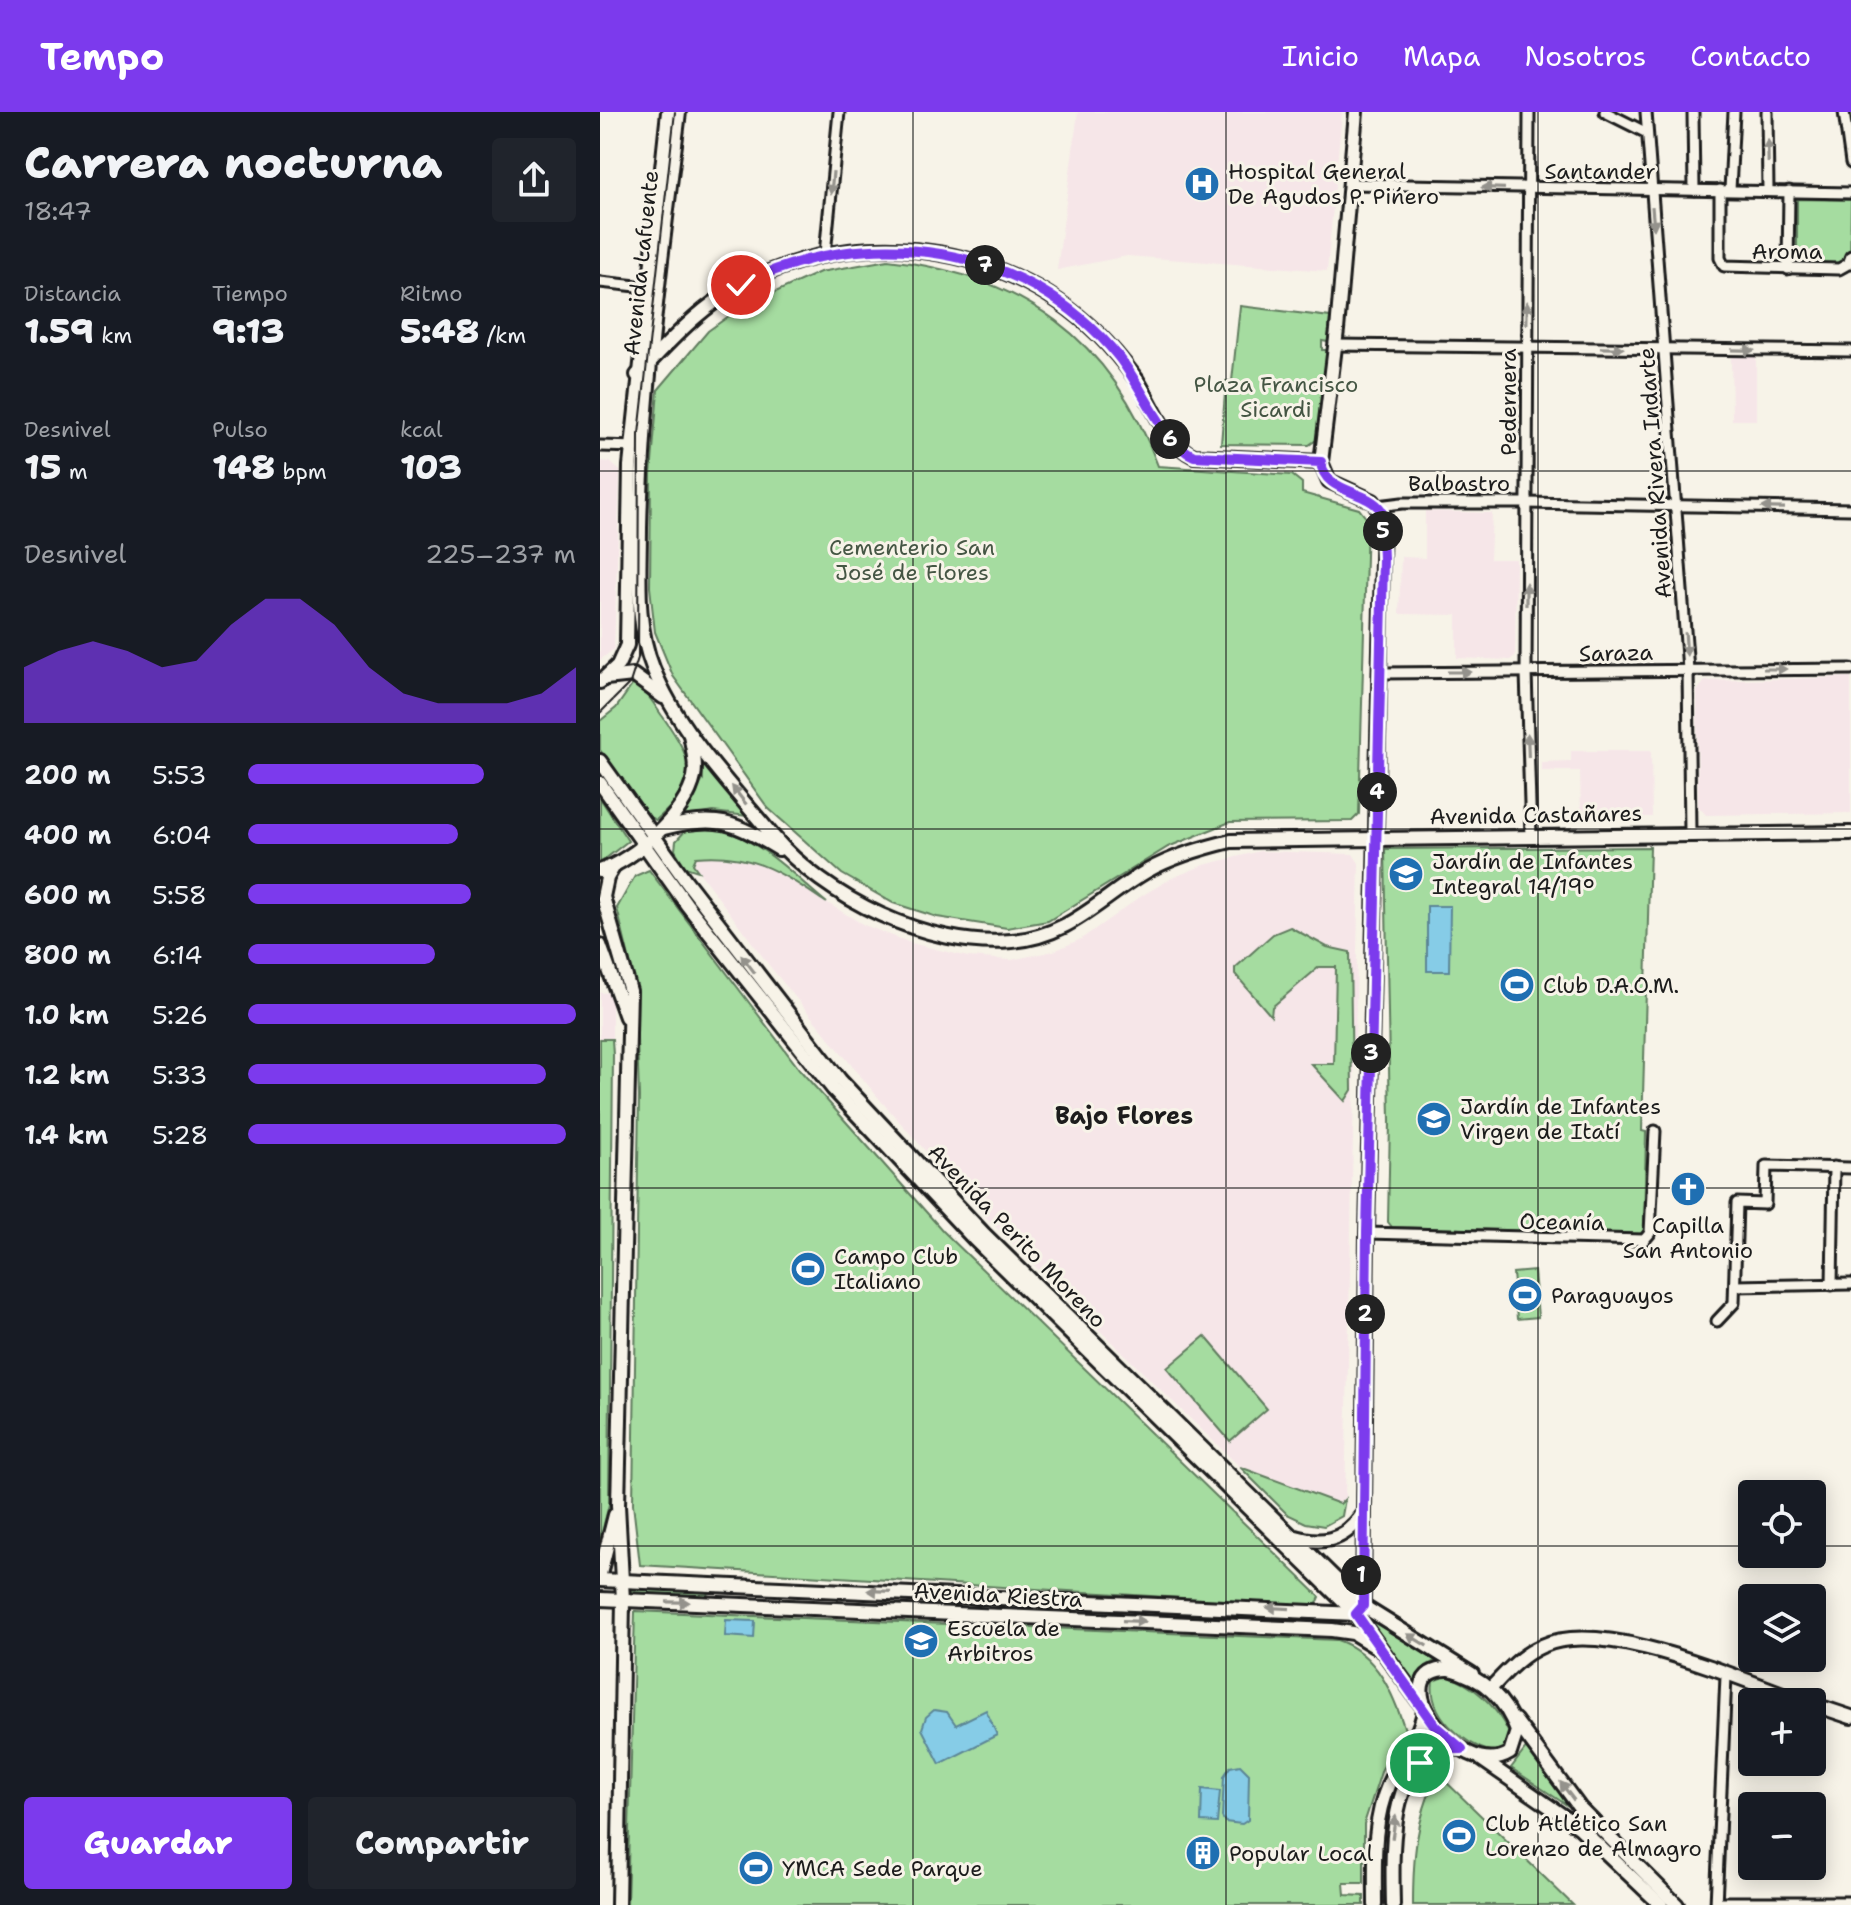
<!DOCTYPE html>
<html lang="es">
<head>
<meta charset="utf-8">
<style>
  body { margin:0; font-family:"Shantell Sans",sans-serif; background:#20242c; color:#f1f3f6; height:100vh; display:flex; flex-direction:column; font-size:30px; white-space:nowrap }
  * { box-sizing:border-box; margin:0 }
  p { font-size:26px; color:#9ea1a6 }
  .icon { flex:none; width:44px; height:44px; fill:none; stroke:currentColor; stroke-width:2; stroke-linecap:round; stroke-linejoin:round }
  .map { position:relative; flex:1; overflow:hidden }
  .panel { display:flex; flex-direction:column; background:#171b24; width:600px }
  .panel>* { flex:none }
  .buttons { position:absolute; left:1138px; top:1368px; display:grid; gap:16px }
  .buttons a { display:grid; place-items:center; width:88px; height:88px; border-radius:8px; background:#171b24; box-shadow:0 4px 20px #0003; font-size:40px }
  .pin { position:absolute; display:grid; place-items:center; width:68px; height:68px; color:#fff; margin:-34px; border:4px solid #fff; border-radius:50%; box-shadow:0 2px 8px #0007 }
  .km { position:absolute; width:40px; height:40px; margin:-20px; border-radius:50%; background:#222; color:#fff; font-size:22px; line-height:40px; text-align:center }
  .round { display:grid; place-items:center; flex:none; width:84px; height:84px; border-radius:8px; background:#20242c }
  .headline { display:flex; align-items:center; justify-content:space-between; height:136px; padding:0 24px }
  h1 { font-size:44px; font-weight:800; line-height:60px }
  .metrics { display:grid; grid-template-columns:repeat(3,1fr); gap:12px; height:136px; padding:8px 24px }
  .metrics div { display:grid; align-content:center }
  .metrics b { font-size:34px; font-weight:800 }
  .metrics small { font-size:22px; font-weight:400 }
  .metrics p { font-size:22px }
  .chart { height:224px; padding:16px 24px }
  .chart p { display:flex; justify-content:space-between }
  .chart svg { width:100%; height:144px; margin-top:8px; fill:#7c3aed; opacity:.7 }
  .cta { display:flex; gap:16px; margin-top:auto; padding:16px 24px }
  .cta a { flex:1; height:92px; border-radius:8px; background:#7c3aed; color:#fff; font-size:32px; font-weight:800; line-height:92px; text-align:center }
  .cta a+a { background:#20242c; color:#f1f3f6 }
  ul { padding:0 24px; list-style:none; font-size:26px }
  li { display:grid; grid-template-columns:128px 96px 1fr; align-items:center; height:60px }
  li i { height:20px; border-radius:10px; background:#7c3aed }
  header { display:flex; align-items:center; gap:48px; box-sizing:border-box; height:112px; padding:0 40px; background:#7c3aed; color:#fff }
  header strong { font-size:38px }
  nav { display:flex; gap:44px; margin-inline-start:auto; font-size:28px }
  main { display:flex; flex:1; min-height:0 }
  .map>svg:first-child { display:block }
</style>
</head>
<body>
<header>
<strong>Tempo</strong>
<nav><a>Inicio</a><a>Mapa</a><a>Nosotros</a><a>Contacto</a></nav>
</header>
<main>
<section class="panel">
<div class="headline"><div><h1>Carrera nocturna</h1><p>18:47</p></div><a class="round"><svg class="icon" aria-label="share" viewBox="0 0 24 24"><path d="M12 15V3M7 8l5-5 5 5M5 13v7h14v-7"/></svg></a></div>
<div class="metrics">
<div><p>Distancia</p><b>1.59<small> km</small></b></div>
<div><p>Tiempo</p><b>9:13</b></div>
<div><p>Ritmo</p><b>5:48<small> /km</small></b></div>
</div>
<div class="metrics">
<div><p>Desnivel</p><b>15<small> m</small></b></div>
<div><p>Pulso</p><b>148<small> bpm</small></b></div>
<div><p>kcal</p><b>103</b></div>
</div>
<div class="chart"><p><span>Desnivel</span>225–237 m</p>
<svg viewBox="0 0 160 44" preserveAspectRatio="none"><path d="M0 44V27L10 22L20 19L30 22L40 27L50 25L60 14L70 6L80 6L90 14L100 27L110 35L120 38L130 38L140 38L150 35L160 27V44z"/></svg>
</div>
<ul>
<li><b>200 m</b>5:53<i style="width:72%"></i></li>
<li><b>400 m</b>6:04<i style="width:64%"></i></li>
<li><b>600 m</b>5:58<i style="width:68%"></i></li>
<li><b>800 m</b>6:14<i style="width:57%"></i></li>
<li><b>1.0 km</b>5:26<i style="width:100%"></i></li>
<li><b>1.2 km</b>5:33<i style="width:91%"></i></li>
<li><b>1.4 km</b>5:28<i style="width:97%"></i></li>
</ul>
<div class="cta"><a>Guardar</a><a>Compartir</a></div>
</section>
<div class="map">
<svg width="1251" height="1793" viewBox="0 0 1251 1793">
  <rect width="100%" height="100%" fill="#f7f3e8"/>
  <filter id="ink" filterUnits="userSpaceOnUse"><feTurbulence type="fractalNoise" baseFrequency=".0125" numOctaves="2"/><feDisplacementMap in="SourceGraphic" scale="16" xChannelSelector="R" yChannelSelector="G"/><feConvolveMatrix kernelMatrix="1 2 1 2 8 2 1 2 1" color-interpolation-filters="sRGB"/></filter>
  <g filter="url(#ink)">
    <g fill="#f6e6e8">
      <polygon points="478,0 742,0 727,159 527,144 457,158"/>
      <polygon points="1131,244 1156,244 1156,308 1132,308"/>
      <polygon points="0,349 10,350 20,359 14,537 0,548"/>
      <polygon points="825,399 892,401 890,447 916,447 915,544 910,548 857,546 857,503 799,502 801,445 825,446"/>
      <polygon points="1251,565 1251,701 1106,703 1098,694 1097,579 1105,569"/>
      <polygon points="971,639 1051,639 1052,705 981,706 980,659 942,659 942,650 971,649"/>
      <polygon points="660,739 753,742 759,751 745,1387 740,1392 640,1355 490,1209 369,1088 282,990 172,857 93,752 96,745 111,744 158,749 264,813 311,831 368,845 411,848 454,839 481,827 543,783 572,766 604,753"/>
      <polygon points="12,880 12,927 0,927 0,881"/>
    </g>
    <g fill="#a5dca0" stroke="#607c5e" stroke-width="2">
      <polygon points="1197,87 1251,88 1250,155 1197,153"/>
      <path d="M 288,148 C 422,163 511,226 558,354 L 692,363 L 702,371 L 702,381 L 759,397 L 767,407 L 759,702 L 752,709 L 630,710 L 568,735 L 448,809 L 407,816 L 337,805 L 293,791 L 242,762 L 168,696 L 73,564 L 55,520 L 50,475 L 51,363 L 58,278 L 108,219 L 140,196 L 220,160 Z"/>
      <polygon points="640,194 730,205 728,230 722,229 722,238 727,238 719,326 709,333 621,332 626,269 632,269"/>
      <path d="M 33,572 C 47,578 54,593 63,605 C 93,648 102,669 56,708 L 49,705 L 0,638 L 0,609 L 16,596 Z"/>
      <polygon points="102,647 147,702 148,704 113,700 78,707 103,668"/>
      <polygon points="0,686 28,729 0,751"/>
      <path d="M 100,714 C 153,718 188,759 227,791 C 181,761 154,740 96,745 L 93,752 L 98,759 L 85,755 L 75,738 L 76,729 L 87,717 Z"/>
      <polygon points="1050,735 1042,1019 1046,1020 1044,1118 1041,1122 792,1115 788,1110 790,1009 785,737"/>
      <polygon points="49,758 200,958 343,1119 720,1485 716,1494 40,1453 33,1392 39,984 35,871 17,796 35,764"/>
      <polygon points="690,815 727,835 750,840 752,978 745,989 711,952 734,952 736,855 719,855 672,895 671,904 635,862 635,856 673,822"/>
      <polygon points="0,927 12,927 13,943 9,1392 0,1429"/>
      <polygon points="934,1159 938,1205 917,1207 913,1161"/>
      <polygon points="605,1224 667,1297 630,1329 567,1256"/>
      <polygon points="640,1355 740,1392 745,1387 742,1404 724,1414 706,1411 687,1402"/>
      <polygon points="30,1473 108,1477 107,1487 30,1483"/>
      <path d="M 35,1499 L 737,1528 C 777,1541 794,1583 806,1621 L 782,1657 L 764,1712 L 764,1771 L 744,1771 L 745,1783 L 764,1784 L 764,1793 L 27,1793 Z"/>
      <polygon points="768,1506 840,1546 826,1554 816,1575"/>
      <path d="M 846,1564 C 876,1573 896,1594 909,1621 L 903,1636 L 892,1640 C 862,1631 828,1603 833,1569 Z"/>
      <polygon points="927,1635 968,1694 911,1656"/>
      <path d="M 836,1664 L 840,1664 L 973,1793 L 813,1793 C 813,1744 816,1710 836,1664 Z"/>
    </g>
    <g fill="#86cce7" stroke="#5c8696" stroke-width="2">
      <polygon points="827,794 850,794 849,859 827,859"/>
      <polygon points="126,1508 155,1509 154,1526 125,1524"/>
      <polygon points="334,1598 347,1600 356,1613 386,1598 397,1623 340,1652 322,1617 326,1605"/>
      <polygon points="640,1653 649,1662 648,1708 642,1712 625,1710 622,1705 624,1664 630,1655"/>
      <polygon points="602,1677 620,1679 617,1711 601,1710"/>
    </g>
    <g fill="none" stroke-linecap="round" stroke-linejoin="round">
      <defs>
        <g id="street">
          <polyline points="929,0 926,560 931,725"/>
          <polyline points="1005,0 1045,20"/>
          <polyline points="1046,0 1088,558 1090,720"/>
          <polyline points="1093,0 1094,78"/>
          <polyline points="1167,0 1168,79"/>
          <polyline points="1244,0 1251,51"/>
          <polyline points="749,72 1251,81"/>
          <polyline points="1120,78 1120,146 1124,154 1239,157 1248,152 1251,144"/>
          <polyline points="1130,78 1134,0"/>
          <polyline points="225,142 239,0"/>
          <polyline points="1188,157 1189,79"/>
          <polyline points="0,170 55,176"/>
          <polyline points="735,233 1251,239"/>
          <polyline points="0,334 38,335"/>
          <polyline points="778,394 802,391 926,391 1251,397"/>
          <polyline points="781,561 1251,557"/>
          <polyline points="767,1121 1044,1128 1050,1121 1055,1019"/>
          <polyline points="1232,1173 1234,1055"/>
          <polyline points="1135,1174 1251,1172"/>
          <polyline points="1117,1209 1134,1191 1137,1091 1165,1092 1166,1054 1251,1056"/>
          <polyline points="1119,1790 1251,1790"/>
          <polyline points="1116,1793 1126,1564"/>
        </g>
        <g id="secondary">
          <path d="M 79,0 C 62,139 43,277 40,416 C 40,464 35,511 53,556 C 78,619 130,672 172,723 C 225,786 329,837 412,829 C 471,824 500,786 547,759 C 574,744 602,736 631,729 L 1251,721"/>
          <polyline points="756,0 737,218 721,350 729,369 773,389 783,403 767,1121 763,1494"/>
          <path d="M 37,263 C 64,236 90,206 122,185 C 238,109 399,124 498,222 C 512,236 525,252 537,268 C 554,295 564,330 594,344 L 721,350"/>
          <polyline points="6,566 33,563 63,585"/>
          <polyline points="0,570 18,553 27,533 30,354 68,0"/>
          <polyline points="0,649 86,769 240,968 384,1122 763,1494 872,1562"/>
          <polyline points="0,671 87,793 233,977 374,1127 756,1502 821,1592"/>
          <path d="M 64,716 C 117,702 134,710 179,737"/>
          <polyline points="14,754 7,766 3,785 30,879 18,1393 23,1488 18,1793"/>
          <path d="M 0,759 C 34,748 86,702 94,665 C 97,651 92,635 90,622"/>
          <polyline points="0,833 26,905"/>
          <path d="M 692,1424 C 721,1433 743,1430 762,1403"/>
          <polyline points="0,1462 15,1403"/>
          <polyline points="0,1468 756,1502"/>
          <polyline points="0,1487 732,1518 753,1521 774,1534"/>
          <path d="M 850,1557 C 884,1566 905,1586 917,1619 L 910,1641 C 859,1673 778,1555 850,1557 Z"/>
          <path d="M 891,1576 C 906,1560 921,1543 942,1534 C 1005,1505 1140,1568 1205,1590"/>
          <polyline points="1212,1592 1251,1605"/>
          <polyline points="915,1608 980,1696 1077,1793"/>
          <polyline points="881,1647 979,1715 1061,1793"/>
          <path d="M 775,1793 C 775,1751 772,1710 789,1671 C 801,1645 819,1627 824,1599"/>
          <path d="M 793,1793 C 792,1742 786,1632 862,1637"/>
        </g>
      </defs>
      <use href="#street" stroke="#1c1c1c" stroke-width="15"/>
      <use href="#secondary" stroke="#1c1c1c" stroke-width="18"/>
      <use href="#street" stroke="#f7f3e8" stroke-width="9"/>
      <use href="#secondary" stroke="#f7f3e8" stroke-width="12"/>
      <polyline stroke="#1c1c1c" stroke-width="2" points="0,601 30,571 38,546 39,322 75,0"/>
    </g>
    <defs><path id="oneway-solid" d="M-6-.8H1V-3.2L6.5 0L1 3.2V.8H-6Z" transform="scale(2)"/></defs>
    <g fill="#94928c">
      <use href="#oneway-solid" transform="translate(1168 39) rotate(-91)"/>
      <use href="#oneway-solid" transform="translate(232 71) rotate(95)"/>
      <use href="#oneway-solid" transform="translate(893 76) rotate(-178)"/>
      <use href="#oneway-solid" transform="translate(1053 106) rotate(85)"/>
      <use href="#oneway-solid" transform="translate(927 201) rotate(-89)"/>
      <use href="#oneway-solid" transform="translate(1012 236) rotate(1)"/>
      <use href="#oneway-solid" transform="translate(1143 238) rotate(1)"/>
      <use href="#oneway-solid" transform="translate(1173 396) rotate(-179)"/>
      <use href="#oneway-solid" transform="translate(926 482) rotate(-90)"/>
      <use href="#oneway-solid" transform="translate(1086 532) rotate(86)"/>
      <use href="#oneway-solid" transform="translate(1175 557)"/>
      <use href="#oneway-solid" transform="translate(859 560)"/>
      <use href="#oneway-solid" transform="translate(928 633) rotate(-92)"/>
      <use href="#oneway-solid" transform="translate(139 683) rotate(-128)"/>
      <use href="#oneway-solid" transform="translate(148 852) rotate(-127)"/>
      <use href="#oneway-solid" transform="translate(279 1479) rotate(-178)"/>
      <use href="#oneway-solid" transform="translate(78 1490) rotate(1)"/>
      <use href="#oneway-solid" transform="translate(678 1496) rotate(-177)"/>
      <use href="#oneway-solid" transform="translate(534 1509) rotate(2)"/>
      <use href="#oneway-solid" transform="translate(817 1528) rotate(-149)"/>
      <use href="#oneway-solid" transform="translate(967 1679) rotate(-127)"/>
      <use href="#oneway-solid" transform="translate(794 1715) rotate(-81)"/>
    </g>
  </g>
  <g fill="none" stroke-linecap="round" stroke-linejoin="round" filter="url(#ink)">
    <defs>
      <path id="route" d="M 141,173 C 266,109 426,131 518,244 C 542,273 562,330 594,344 L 721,350 C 724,381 765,377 781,398 L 783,447 L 767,1121 L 763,1494 L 756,1502 L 835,1614 L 862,1637 L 843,1637 L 820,1651"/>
    </defs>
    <use href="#route" stroke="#fff" stroke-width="16"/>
    <use href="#route" stroke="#7c3aed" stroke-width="10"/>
  </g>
  <path fill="none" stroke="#1c1c1c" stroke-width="2" stroke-opacity="0.55" d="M 313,0 L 313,1793M 626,0 L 626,1793M 938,0 L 938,1793M 0,359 L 1251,359M 0,717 L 1251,717M 0,1076 L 1251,1076M 0,1434 L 1152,1434M 1212,1434 L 1251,1434"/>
  <defs>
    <symbol id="hospital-disc" viewBox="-11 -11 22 22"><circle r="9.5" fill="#1f6fb2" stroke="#f7f3e8"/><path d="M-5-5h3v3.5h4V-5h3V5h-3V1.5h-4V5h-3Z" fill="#fff"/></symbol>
    <symbol id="school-disc" viewBox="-11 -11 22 22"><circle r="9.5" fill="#1f6fb2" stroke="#f7f3e8"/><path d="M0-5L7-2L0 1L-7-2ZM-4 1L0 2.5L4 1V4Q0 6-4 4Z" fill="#fff"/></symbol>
    <symbol id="stadium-disc" viewBox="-11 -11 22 22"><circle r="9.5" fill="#1f6fb2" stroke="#f7f3e8"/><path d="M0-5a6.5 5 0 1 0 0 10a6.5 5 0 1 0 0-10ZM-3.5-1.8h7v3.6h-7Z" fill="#fff"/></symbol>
    <symbol id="church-disc" viewBox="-11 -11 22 22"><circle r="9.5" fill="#1f6fb2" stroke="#f7f3e8"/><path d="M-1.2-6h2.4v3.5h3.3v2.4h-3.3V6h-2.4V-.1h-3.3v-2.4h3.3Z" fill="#fff"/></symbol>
    <symbol id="building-disc" viewBox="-11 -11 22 22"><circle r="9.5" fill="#1f6fb2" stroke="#f7f3e8"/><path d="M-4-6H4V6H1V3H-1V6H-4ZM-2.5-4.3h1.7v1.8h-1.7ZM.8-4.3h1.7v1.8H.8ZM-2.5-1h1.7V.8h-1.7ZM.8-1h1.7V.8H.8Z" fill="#fff"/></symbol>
  </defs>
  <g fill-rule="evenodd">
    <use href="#hospital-disc" x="582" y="52" width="40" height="40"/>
    <use href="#school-disc" x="786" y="742" width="40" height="40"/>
    <use href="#stadium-disc" x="897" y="853" width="40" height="40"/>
    <use href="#school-disc" x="814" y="987" width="40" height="40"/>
    <use href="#church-disc" x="1068" y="1057" width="40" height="40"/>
    <use href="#stadium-disc" x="188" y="1137" width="40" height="40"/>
    <use href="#stadium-disc" x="905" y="1163" width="40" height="40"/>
    <use href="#school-disc" x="301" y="1509" width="40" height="40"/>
    <use href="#stadium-disc" x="839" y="1704" width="40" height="40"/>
    <use href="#building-disc" x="583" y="1721" width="40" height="40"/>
    <use href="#stadium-disc" x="136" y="1736" width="40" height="40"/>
  </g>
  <g text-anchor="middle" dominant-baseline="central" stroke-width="6" stroke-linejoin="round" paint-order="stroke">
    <g font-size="22" fill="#1c1c1c" stroke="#f7f3e8" text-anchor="start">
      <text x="628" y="59">Hospital General<tspan x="628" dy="25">De Agudos P. Pińero</tspan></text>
      <text x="832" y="749">Jardín de Infantes<tspan x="832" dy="25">Integral 14/19°</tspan></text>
      <text x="943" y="873">Club D.A.O.M.</text>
      <text x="860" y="994">Jardín de Infantes<tspan x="860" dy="25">Virgen de Itatí</tspan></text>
      <text x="1088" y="1113" text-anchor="middle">Capilla<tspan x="1088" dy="25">San Antonio</tspan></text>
      <text x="234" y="1144">Campo Club<tspan x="234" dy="25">Italiano</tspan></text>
      <text x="951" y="1183">Paraguayos</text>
      <text x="347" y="1516">Escuela de<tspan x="347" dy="25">Arbitros</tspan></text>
      <text x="885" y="1711">Club Atlético San<tspan x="885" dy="25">Lorenzo de Almagro</tspan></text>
      <text x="629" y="1741">Popular Local</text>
      <text x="182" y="1756">YMCA Sede Parque</text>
    </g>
    <g font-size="22" fill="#1c1c1c" stroke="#f7f3e8">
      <text x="1000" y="59">Santander</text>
      <text x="1187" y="139">Aroma</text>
      <text transform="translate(41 151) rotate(-84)">Avenida Lafuente</text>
      <text transform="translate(908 290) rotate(-90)">Pedernera</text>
      <text transform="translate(1055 361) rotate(-94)">Avenida Rivera Indarte</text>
      <text x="859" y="371">Balbastro</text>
      <text transform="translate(1016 541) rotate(-1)">Saraza</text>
      <text transform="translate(936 703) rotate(-1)">Avenida Castañares</text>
      <text transform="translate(962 1110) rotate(1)">Oceanía</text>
      <text transform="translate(417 1124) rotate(46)">Avenida Perito Moreno</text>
      <text transform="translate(398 1483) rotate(3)">Avenida Riestra</text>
    </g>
    <g font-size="22" fill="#455644" stroke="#f7f3e8">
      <text x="676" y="272">Plaza Francisco<tspan x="676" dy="25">Sicardi</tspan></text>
      <text x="312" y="435">Cementerio San<tspan x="312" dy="25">José de Flores</tspan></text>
    </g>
    <g font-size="24" font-weight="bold" fill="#1c1c1c" stroke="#f7f3e8">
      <text x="524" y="1004">Bajo Flores</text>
    </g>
  </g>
</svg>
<div class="buttons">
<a><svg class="icon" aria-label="locate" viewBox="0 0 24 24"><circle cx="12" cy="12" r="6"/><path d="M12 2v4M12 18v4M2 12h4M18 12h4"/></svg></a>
<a><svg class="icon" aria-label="layers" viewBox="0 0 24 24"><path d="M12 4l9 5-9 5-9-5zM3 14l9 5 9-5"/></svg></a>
<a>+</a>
<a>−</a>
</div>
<div class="pin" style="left:820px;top:1651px;background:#1e9e55"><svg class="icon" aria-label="arrive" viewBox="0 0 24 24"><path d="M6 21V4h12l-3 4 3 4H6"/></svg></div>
<div class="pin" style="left:141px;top:173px;background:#d93025"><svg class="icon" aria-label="check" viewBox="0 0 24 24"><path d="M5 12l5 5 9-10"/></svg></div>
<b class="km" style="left:761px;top:1463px">1</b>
<b class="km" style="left:765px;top:1202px">2</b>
<b class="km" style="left:771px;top:941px">3</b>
<b class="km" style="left:777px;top:680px">4</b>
<b class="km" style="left:783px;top:419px">5</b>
<b class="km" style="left:570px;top:327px">6</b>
<b class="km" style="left:385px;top:153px">7</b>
</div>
</main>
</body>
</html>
